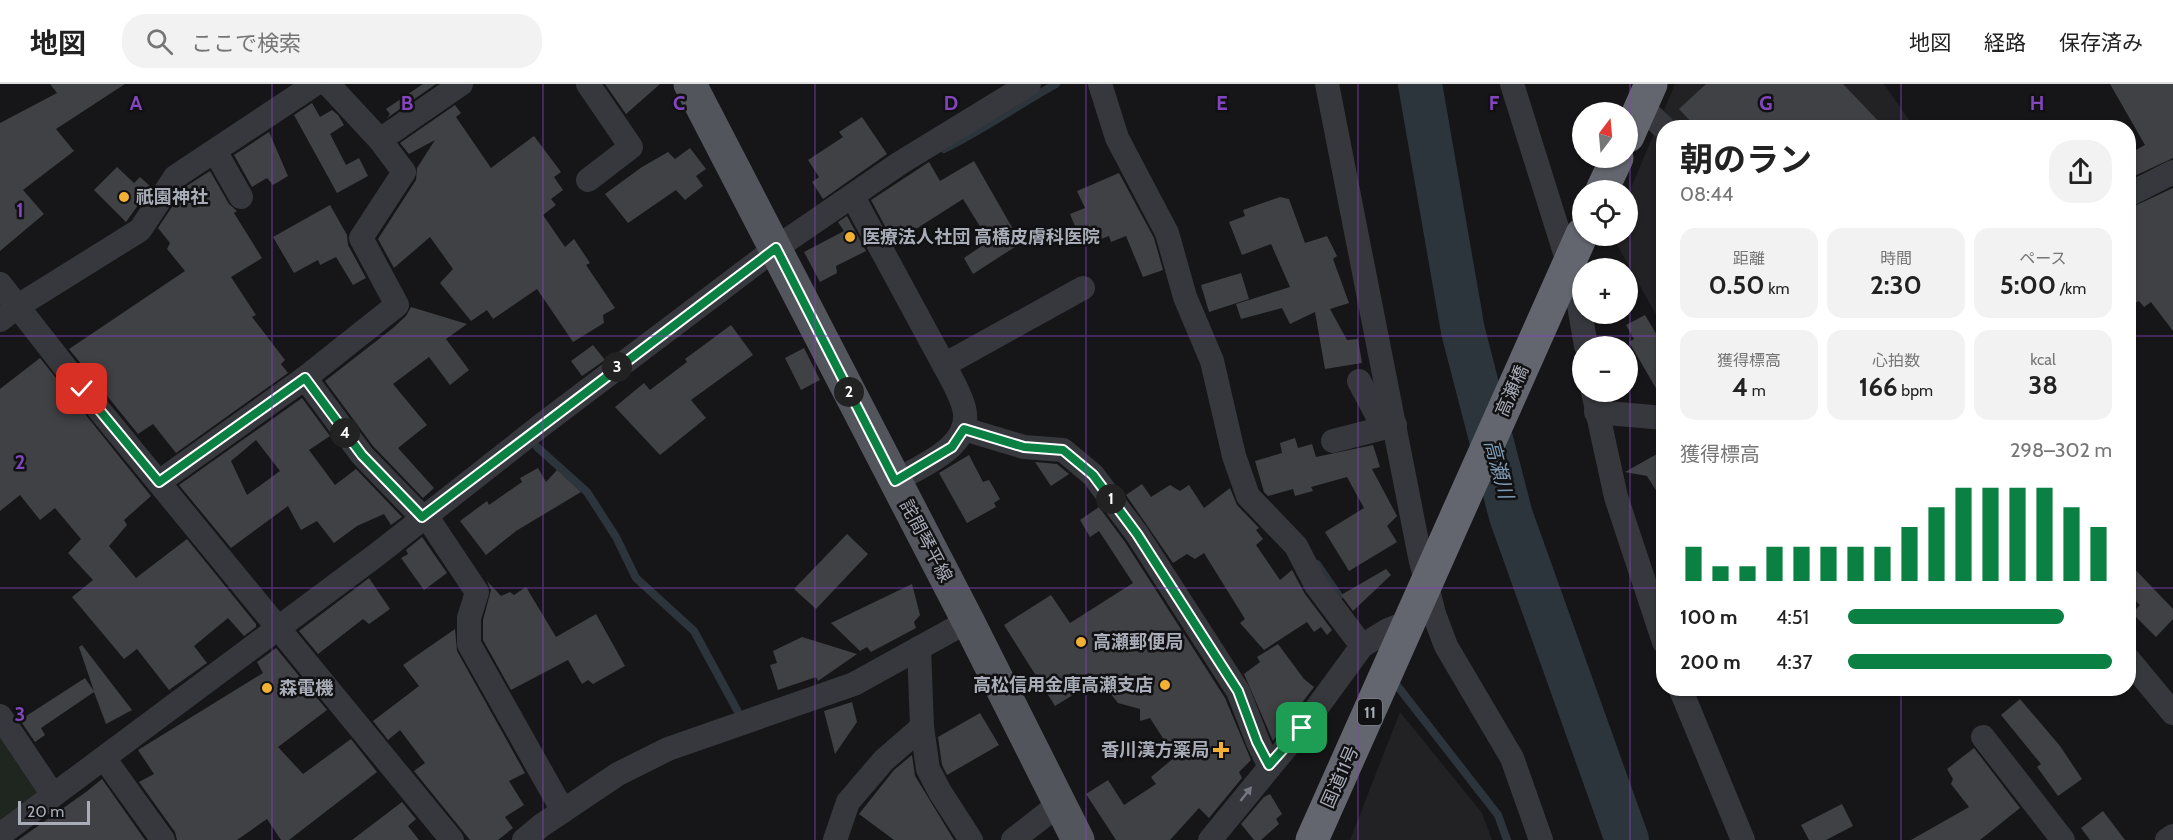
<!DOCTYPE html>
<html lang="ja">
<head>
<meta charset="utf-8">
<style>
  body { margin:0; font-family:Cabin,"Noto Sans JP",sans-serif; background:#f2f2f2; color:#222; height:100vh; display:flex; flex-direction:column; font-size:22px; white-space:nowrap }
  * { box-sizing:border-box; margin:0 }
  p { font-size:20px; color:#767676 }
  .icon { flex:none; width:33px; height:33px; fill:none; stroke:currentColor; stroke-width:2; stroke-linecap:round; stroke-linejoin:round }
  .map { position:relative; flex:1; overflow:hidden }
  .side { position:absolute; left:1656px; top:36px; width:480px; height:576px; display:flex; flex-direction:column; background:#fff; border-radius:24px; box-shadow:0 2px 4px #0004 }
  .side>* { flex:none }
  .needle { width:39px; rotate:16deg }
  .controls { position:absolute; left:1572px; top:18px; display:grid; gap:12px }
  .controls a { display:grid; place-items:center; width:66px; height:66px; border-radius:50%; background:#fff; box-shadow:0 2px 4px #0004; font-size:30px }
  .scale { position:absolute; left:18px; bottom:15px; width:72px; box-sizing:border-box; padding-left:6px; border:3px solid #a8adb8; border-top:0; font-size:16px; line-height:21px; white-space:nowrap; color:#a8adb8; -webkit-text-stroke:4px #111113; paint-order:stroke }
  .pin { position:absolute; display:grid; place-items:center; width:51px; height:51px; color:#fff; margin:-26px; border-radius:12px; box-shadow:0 3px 9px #0006 }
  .km { position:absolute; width:30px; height:30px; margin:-15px; border-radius:50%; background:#222; color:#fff; font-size:16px; line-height:30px; text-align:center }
  .round { display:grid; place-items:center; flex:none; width:63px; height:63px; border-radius:24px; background:#f2f2f2 }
  .head { display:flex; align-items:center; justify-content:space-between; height:102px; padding:0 24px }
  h1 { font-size:33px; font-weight:700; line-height:45px }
  .stats { display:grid; grid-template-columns:repeat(3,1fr); gap:9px; height:102px; padding:6px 24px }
  .stats div { display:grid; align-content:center; border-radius:15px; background:#f2f2f2; text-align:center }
  .stats b { font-size:26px; font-weight:700 }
  .stats small { font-size:16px; font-weight:400 }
  .stats p { font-size:16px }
  .chart { height:168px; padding:12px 24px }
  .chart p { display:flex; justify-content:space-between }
  .chart svg { width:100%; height:108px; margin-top:6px; stroke:#0b8043; stroke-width:6 }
  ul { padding:0 24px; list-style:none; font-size:20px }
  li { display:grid; grid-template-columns:96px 72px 1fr; align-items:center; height:45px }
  li i { height:15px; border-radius:8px; background:#0b8043 }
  header { display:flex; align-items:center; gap:36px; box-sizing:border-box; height:84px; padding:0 30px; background:#fff; border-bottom:2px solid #e0e0e0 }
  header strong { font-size:28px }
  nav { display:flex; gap:33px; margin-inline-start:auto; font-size:21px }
  .search { width:420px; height:54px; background:#f2f2f2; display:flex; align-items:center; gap:15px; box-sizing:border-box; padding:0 21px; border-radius:24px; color:#767676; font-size:22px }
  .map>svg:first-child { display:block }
</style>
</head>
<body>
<header>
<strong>地図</strong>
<div class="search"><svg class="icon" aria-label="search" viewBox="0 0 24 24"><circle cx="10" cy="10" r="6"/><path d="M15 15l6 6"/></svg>ここで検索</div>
<nav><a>地図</a><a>経路</a><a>保存済み</a></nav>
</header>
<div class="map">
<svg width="2173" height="756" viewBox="0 0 2173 756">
  <rect width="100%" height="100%" fill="#161618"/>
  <g fill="#222225">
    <polygon points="1675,0 1884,0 1914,43 1664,44 1663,243 1612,152 1628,152 1628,111"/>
    <polygon points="1400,628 1482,729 1492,756 1350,756"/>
  </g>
  <polygon fill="#1e261f" points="0,651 40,707 0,736"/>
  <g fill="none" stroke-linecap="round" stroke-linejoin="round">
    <g stroke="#2c353c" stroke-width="8">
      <path d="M 944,65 C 983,46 1018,21 1056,0"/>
      <polyline points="537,363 587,408 616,453 636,494 694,547 737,626"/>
      <polyline points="1317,480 1339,512"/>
      <polyline points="1392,595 1498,731 1507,756"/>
    </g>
    <polyline stroke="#2c353c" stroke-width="44" points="1420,0 1463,247 1511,432 1627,756"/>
  </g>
  <g fill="#404145" fill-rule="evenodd">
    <polygon points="50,0 125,0 56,45 74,67 23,106 44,130 0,167 0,39 57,9"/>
    <polygon points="423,0 436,0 387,34 390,30 386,25"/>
    <polygon points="605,0 660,0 626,30"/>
    <polygon points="1706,0 1843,0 1885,44 1697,44 1679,25"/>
    <polygon points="2110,0 2173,0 2173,74 2128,95 2128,70 2145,61"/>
    <polygon points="312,19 320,33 332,26 338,31 344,41 330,50 346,81 359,74 368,92 337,109 294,31"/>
    <polygon points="455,21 461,29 456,33 491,84 534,52 561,88 554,93 563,106 551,115 556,121 543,131 565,163 574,155 590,179 586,181 615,224 603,231 604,239 573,258 537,205 493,235 487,226 471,237 440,199 453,185 430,153 394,184 378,155 416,96 417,84 435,56 409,70 400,59"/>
    <polygon points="862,33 887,70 823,115 812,98 819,93 808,76 843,53 839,48"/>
    <polygon points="269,48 288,92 273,101 267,94 252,103 234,71"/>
    <polygon points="690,64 706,85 696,92 703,102 685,116 676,106 628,139 605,110 642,83 668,68 675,75"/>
    <polygon points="974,77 1021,159 973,190 964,174 989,157 963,115 894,159 871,116 929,78 940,97"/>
    <polygon points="117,83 134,99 140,93 151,103 126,138 94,106"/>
    <polygon points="210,87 229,120 237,127 234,129 262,174 231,193 256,231 252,233 285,276 281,280 288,289 176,369 153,340 138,350 69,265 185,187 167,165 170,159 158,144 185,103"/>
    <polygon points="1119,89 1154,154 1163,186 1143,193 1126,152 1111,158 1109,152 1083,162 1070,130 1085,124 1077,107"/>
    <polygon points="2173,104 2173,247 2151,218 2144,223 2139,217 2128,223 2128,125"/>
    <polygon points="1280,113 1289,115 1305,159 1327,152 1337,172 1333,175 1349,219 1330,225 1347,256 1358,255 1362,279 1325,285 1315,228 1290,240 1282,224 1241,235 1236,220 1290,203 1271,160 1242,171 1229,138 1245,132 1243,126"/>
    <polygon points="330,121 347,151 348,161 366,194 353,201 336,173 320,181 318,176 294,189 273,153"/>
    <polygon points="847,132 866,167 836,182 837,189 820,198 804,168 844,147 838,138"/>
    <polygon points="1241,189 1249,215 1209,228 1201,201"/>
    <polygon points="411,223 467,240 446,255 469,286 450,301 429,273 393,300 427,341 398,364 434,404 423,414 373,362 325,297 393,244 406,232"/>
    <polygon points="1645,231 1664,263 1664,318 1629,258 1634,255 1626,241"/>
    <polygon points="731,241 753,271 691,316 706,334 660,371 615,323 644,299 650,306 687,278 685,275"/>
    <polygon points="593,261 605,276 582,292 571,277"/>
    <polygon points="804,264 820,296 801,306 785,274"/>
    <polygon points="40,274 151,412 124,436 127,441 109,462 136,494 187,455 256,540 256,543 244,552 228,534 194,562 207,579 169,606 137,565 124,575 72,513 93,496 68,469 81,455 55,424 40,436 20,411 0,427 0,305"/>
    <path d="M 302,314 L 330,352 L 309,366 L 335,401 L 356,385 L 402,433 L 391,441 L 384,430 L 357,442 L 334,459 L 317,437 L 301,446 L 288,422 L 231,464 L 179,401 ZM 256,356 L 280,387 L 247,411 L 231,377 Z"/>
    <polygon points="1295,354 1298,364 1312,360 1316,373 1373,361 1380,383 1372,385 1397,432 1387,442 1397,458 1349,487 1325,448 1364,424 1347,393 1311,403 1313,407 1295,412 1293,405 1268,412 1264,408 1255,377 1282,369 1280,359"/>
    <polygon points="1664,366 1664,419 1647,392 1625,388"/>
    <polygon points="969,371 983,398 989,396 1000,415 994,419 996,423 967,439 939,389"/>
    <polygon points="1035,378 1057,380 1069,390 1051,402"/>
    <polygon points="538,384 546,398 557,386 581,408 516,447 486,471 460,437 487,417 489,421 522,398 520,394"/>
    <polygon points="1142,400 1151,413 1170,401 1180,407 1189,401 1204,424 1230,404 1237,421 1259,444 1256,446 1263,455 1256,461 1280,496 1292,486 1305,510 1332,546 1327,551 1321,543 1314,548 1307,538 1264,566 1240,539 1245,535 1204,469 1195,475 1187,470 1173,479 1126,411"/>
    <polygon points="1099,423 1125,458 1225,614 1251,676 1239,688 1242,694 1209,734 1199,724 1170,756 1116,756 1086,710 1108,696 1124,721 1156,700 1151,693 1175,673 1150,634 1140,637 1140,625 1118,619 1099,595 1055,622 1004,541 1051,511 1070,539 1133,499 1099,447 1090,453 1080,436"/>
    <polygon points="847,450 868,470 816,525 794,505"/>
    <polygon points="422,453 447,489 424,506 401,474 408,470 406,466"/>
    <polygon points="2128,478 2173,525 2173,535 2156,553 2132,529 2140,521 2128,510"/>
    <polygon points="1386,485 1391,491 1353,527 1341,511"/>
    <polygon points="369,494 390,525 369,540 363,535 318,570 299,547"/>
    <polygon points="487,497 501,512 510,508 514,511 526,503 556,553 596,530 625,582 593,600 588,596 582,600 568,576 511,606 483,556 483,536 491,506"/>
    <polygon points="912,500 920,531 914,538 916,544 871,568 867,563 860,567 831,539"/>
    <polygon points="455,545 457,567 525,689 509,697 524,721 505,733 513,744 498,756 470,756 414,687 425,679 400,646 388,656 373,637 419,602 403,581"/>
    <polygon points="802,553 857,570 818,597 816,593 778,606 770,581 777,579 773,567"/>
    <polygon points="1278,560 1304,595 1314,603 1273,657 1244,590 1260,578 1257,573"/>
    <polygon points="82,561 132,626 106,640 94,608 41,644 45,651 35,658 20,636 85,594 94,607 79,563"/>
    <polygon points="276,564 327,626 278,663 303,690 351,655 377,688 289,756 281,756 267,735 237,756 177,756 175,748 139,698 154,690 138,666 263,589 257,578"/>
    <polygon points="2020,615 2060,662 2082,695 2058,712 2037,683 2041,680 2001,631"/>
    <polygon points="852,618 857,638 835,670 824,627"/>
    <polygon points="980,629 999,661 947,691 942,681 938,653"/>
    <polygon points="1974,664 2020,724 1980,756 1911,756 1969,723 1951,700 1953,695 1947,685"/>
    <polygon points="912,671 915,692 954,756 894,756 859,730 894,686"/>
    <polygon points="102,695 145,756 18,756 86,708"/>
    <polygon points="1270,710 1282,730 1276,735 1279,740 1261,756 1254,756 1241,740 1264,713"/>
    <polygon points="402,718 416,735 408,742 419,756 352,756"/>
    <polygon points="1842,720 1853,742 1826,756 1809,756 1801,741"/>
    <polygon points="2103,727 2125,756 2090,756 2081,744"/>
  </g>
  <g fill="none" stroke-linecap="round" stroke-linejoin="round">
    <g stroke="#37383d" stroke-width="24">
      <polyline points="328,0 380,56 461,0"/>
      <polyline points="588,0 631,63 588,96"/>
      <polyline points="1100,0 1117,54 1167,149 1185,213 1212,277 1234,372 1248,412 1296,462 1316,501 1362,562"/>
      <polyline points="1327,0 1420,473 1434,530 1446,562 1512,674 1541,756"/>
      <polyline points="1512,0 1576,204 1586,262"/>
      <polyline points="1641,22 1664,44"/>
      <polyline points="215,67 241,113"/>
      <polyline points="2128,111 2173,88"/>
      <polyline points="853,113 944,281"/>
      <polyline points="0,200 82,305 452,756"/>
      <polyline points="0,236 18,222 140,146 175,93 315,0"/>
      <polyline points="305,294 362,371 422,433"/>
      <polyline points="1359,297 1384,344"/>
      <polyline points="1593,308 1616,413 1664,558"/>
      <polyline points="1596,328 1664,334"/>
      <polyline points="964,345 1024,363 1063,366 1093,391 1137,450 1238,607 1258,658 1269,681"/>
      <polyline points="1333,357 1395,341"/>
      <path d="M 895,397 C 921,382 974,362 964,324 C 960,309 951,294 944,281 L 1083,204"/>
      <polyline points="159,398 305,294 397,221 361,154 404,88 380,56"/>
      <polyline points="425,430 477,508 469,534 469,560 563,727"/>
      <polyline points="919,564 922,643 928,685 940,708 971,756"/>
      <polyline points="2128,575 2173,629"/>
      <polyline points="1680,604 1743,756"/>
      <polyline points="0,632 53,711"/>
      <polyline points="1983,653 2063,756"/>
      <polyline points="104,674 163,756"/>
      <polyline points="0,751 375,472 543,340 776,164 900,79 1029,0"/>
      <polyline points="524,756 542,741 618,690 668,665 854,600 968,537"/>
      <polyline points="835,756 848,718 884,676 922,643"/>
      <polyline points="1013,756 1059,720"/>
      <polyline points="1210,756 1302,644 1362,562 1388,546 1410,537"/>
      <polyline points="2167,756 2173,752"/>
    </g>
    <polyline stroke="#53555c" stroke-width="33" points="690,0 968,537 1078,756"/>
    <g stroke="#63666e" stroke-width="33">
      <polyline points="1628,52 1651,0"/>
      <polyline points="1602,106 1617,74"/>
      <polyline points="1312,756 1582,150"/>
    </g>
  </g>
  <defs><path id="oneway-solid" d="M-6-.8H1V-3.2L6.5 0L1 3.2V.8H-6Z" transform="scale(1.5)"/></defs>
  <use fill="#757881" href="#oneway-solid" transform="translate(1246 710) rotate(-52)"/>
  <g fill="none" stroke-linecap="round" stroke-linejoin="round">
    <defs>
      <polyline id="route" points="82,305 159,398 305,294 362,371 422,433 776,164 895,397 952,363 964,345 1024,363 1063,366 1093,391 1137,450 1238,607 1257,658 1269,681 1302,644"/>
    </defs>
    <use href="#route" stroke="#fff" stroke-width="12"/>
    <use href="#route" stroke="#0b8043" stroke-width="8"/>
  </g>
  <path fill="none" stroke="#8446be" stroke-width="1.5" stroke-opacity="0.55" d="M 272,0 L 272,756M 543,0 L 543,756M 815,0 L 815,756M 1086,0 L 1086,756M 1358,0 L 1358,756M 1630,0 L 1630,756M 1901,0 L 1901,44M 0,252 L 1664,252M 2128,252 L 2173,252M 0,504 L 1664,504M 2128,504 L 2173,504M 1901,604 L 1901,756"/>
  <g fill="#f2b134" stroke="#111113" stroke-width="2">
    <circle cx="124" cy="113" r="6"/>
    <circle cx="850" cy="153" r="6"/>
    <circle cx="1081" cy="558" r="6"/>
    <circle cx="1165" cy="601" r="6"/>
    <circle cx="267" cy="604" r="6"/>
    <path d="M1218 657h6v6h6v6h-6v6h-6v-6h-6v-6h6z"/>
  </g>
  <g text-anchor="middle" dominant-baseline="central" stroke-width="5" stroke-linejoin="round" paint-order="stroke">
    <rect fill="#111113" stroke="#7b7e86" stroke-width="1.5" x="1358" y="615" width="24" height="26" rx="4.5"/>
    <g font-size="16" font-weight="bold" fill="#a8adb8">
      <text x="1370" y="628">11</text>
    </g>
    <g font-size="18" font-weight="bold" fill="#a8adb8" stroke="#111113" text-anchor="start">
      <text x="136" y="113">祇園神社</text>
      <text x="862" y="153">医療法人社団 高橋皮膚科医院</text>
      <text x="1093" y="558">高瀬郵便局</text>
      <text x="1153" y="601" text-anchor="end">高松信用金庫高瀬支店</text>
      <text x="279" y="604">森電機</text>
      <text x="1209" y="666" text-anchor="end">香川漢方薬局</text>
    </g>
    <g font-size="18" fill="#a8adb8" stroke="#111113">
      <text transform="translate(1512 307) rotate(-66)">高瀬橋</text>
      <text transform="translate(926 457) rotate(62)">詫間琴平線</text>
      <text transform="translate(1340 693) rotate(-66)">国道11号</text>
    </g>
    <g font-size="20" font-style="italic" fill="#7f9bb3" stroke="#111113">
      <text transform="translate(1499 385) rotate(75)">高瀬川</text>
    </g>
  </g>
  <g font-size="20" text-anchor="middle" font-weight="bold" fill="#8446be" stroke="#111113" stroke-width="5" stroke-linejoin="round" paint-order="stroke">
    <text x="136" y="26">A</text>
    <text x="407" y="26">B</text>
    <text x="679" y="26">C</text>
    <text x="951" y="26">D</text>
    <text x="1222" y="26">E</text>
    <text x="1494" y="26">F</text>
    <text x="1766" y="26">G</text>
    <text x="2037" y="26">H</text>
    <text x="20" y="133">1</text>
    <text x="20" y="385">2</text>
    <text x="20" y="637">3</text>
  </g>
</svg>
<div class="controls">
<a><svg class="needle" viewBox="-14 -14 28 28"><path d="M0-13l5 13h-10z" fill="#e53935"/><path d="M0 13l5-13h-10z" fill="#767676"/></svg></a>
<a><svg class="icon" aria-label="locate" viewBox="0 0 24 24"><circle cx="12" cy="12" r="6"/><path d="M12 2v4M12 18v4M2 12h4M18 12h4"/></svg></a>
<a>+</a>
<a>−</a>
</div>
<div class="scale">20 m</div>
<div class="pin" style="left:1302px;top:644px;background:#1e9e55"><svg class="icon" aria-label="arrive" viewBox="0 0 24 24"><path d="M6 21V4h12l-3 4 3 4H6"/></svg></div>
<div class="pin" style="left:82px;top:305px;background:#d93025"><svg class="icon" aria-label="check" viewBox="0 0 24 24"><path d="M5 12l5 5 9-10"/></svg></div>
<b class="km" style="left:1111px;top:415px">1</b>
<b class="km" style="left:849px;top:308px">2</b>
<b class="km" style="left:617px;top:283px">3</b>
<b class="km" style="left:345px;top:349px">4</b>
<section class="side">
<div class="head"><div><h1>朝のラン</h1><p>08:44</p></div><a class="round"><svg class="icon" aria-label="share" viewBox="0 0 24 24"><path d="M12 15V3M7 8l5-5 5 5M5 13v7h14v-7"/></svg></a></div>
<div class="stats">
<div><p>距離</p><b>0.50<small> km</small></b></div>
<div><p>時間</p><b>2:30</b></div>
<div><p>ペース</p><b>5:00<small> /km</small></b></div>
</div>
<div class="stats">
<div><p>獲得標高</p><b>4<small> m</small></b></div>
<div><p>心拍数</p><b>166<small> bpm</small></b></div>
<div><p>kcal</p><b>38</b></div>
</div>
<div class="chart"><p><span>獲得標高</span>298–302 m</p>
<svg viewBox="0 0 160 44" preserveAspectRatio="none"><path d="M5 44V30M15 44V38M25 44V38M35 44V30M45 44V30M55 44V30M65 44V30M75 44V30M85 44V22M95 44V14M105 44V6M115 44V6M125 44V6M135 44V6M145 44V14M155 44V22"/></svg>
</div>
<ul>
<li><b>100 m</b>4:51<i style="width:82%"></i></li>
<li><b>200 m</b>4:37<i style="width:100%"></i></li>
</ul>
</section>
</div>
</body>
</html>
